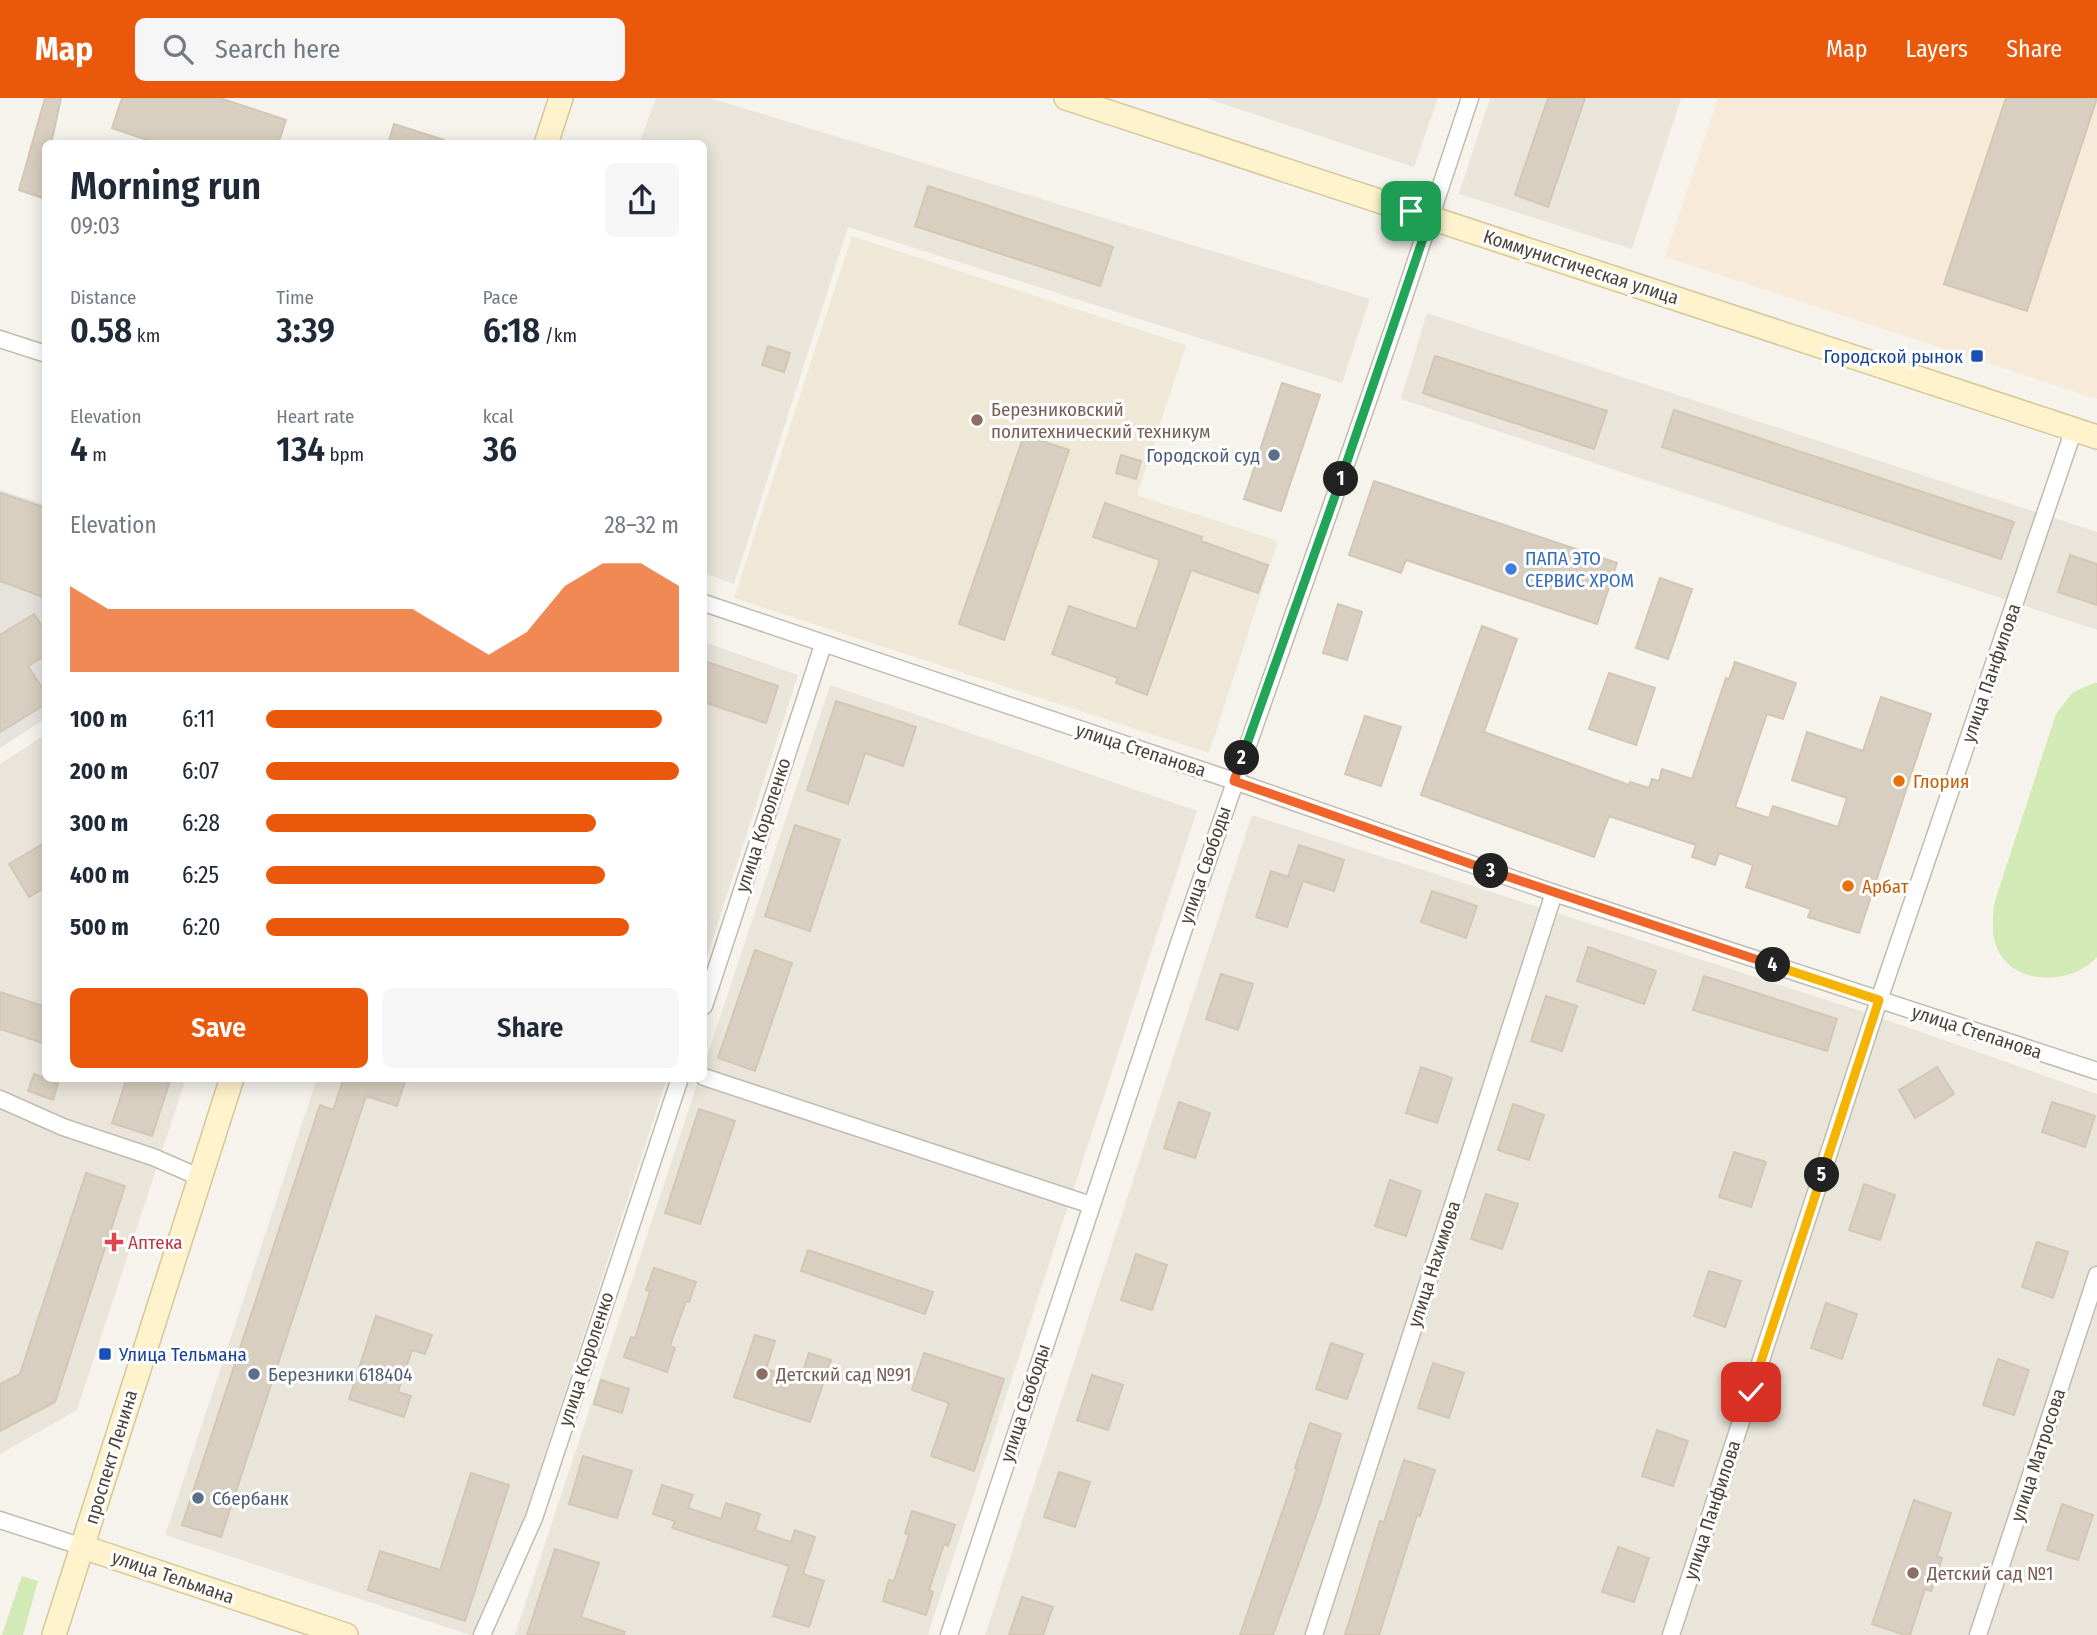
<!DOCTYPE html>
<html lang="en">
<head>
<meta charset="utf-8">
<style>
  body { margin:0; font-family:"Fira Sans Condensed",sans-serif; background:#f6f6f7; color:#1f2937; height:100vh; display:flex; flex-direction:column; font-size:26px; white-space:nowrap }
  * { box-sizing:border-box; margin:0 }
  p { font-size:23px; color:#747a83 }
  .icon { flex:none; width:38px; height:38px; fill:none; stroke:currentColor; stroke-width:2; stroke-linecap:round; stroke-linejoin:round }
  .map { position:relative; flex:1; overflow:hidden }
  .sheet { position:absolute; left:42px; top:42px; width:665px; height:942px; display:flex; flex-direction:column; background:#fff; border-radius:10px; box-shadow:0 4px 18px #0003 }
  .sheet>* { flex:none }
  .pin { position:absolute; display:grid; place-items:center; width:60px; height:60px; color:#fff; margin:-30px; border-radius:14px; box-shadow:0 4px 10px #0006 }
  .km { position:absolute; width:35px; height:35px; margin:-18px; border-radius:50%; background:#222; color:#fff; font-size:19px; line-height:35px; text-align:center }
  .round { display:grid; place-items:center; flex:none; width:74px; height:74px; border-radius:10px; background:#f6f6f7 }
  .headline { display:flex; align-items:center; justify-content:space-between; height:119px; padding:0 28px }
  h1 { font-size:38px; font-weight:600; line-height:52px }
  .figures { display:grid; grid-template-columns:repeat(3,1fr); gap:10px; height:119px; padding:7px 28px }
  .figures div { display:grid; align-content:center }
  .figures b { font-size:35px; font-weight:600 }
  .figures small { font-size:19px; font-weight:400 }
  .figures p { font-size:19px }
  .chart { height:196px; padding:14px 28px }
  .chart p { display:flex; justify-content:space-between }
  .chart svg { width:100%; height:126px; margin-top:7px; fill:#ea580c; opacity:.7 }
  .action { display:flex; gap:14px; margin-top:auto; padding:14px 28px }
  .action a { flex:1; height:80px; border-radius:10px; background:#ea580c; color:#fff; font-size:28px; font-weight:600; line-height:80px; text-align:center }
  .action a+a { background:#f6f6f7; color:#1f2937 }
  ul { padding:0 28px; list-style:none; font-size:23px }
  li { display:grid; grid-template-columns:112px 84px 1fr; align-items:center; height:52px }
  li i { height:18px; border-radius:9px; background:#ea580c }
  header { display:flex; align-items:center; gap:42px; box-sizing:border-box; height:98px; padding:0 35px; background:#ea580c; color:#fff }
  header strong { font-size:33px }
  nav { display:flex; gap:38px; margin-inline-start:auto; font-size:24px }
  .search { width:490px; height:63px; background:#f6f6f7; display:flex; align-items:center; gap:18px; box-sizing:border-box; padding:0 24px; border-radius:10px; color:#747a83; font-size:26px }
  .map>svg:first-child { display:block }
</style>
</head>
<body>
<header>
<strong>Map</strong>
<div class="search"><svg class="icon" aria-label="search" viewBox="0 0 24 24"><circle cx="10" cy="10" r="6"/><path d="M15 15l6 6"/></svg>Search here</div>
<nav><a>Map</a><a>Layers</a><a>Share</a></nav>
</header>
<div class="map">
<svg width="2097" height="1537" viewBox="0 0 2097 1537">
  <rect width="100%" height="100%" fill="#f6f3ec"/>
  <g fill="#eae5da">
    <polygon points="656,0 710,0 1370,201 1342,285 848,129 734,486 704,475 704,46 639,46"/>
    <polygon points="1205,0 1438,0 1414,69"/>
    <polygon points="1490,0 1681,0 1632,151 1459,96"/>
    <polygon points="1427,215 2097,434 2097,532 1401,301"/>
    <polygon points="704,544 798,577 704,868"/>
    <polygon points="830,587 1197,713 928,1537 515,1537 699,980 704,980 704,968"/>
    <polygon points="45,637 46,980 186,980 77,1312 0,1356 0,666"/>
    <polygon points="1252,717 1861,913 2097,996 2097,1537 985,1537"/>
    <polygon points="317,980 667,980 486,1537 470,1537 165,1437"/>
  </g>
  <polygon fill="#f7ead8" points="1718,0 2097,0 2097,301 1665,159"/>
  <polygon fill="#e6e2dd" points="0,392 46,407 45,621 0,650"/>
  <polygon fill="#efe8d6" points="852,138 1186,247 1137,397 1278,443 1209,655 734,500"/>
  <g fill="#d2eab5">
    <path d="M 2094,585 L 2097,585 L 2097,859 C 2073,887 2013,889 1997,850 C 1991,835 1993,821 1994,806 L 2056,616 L 2072,595 Z"/>
    <polygon points="22,1478 38,1483 23,1537 2,1537"/>
  </g>
  <g fill="#d8cfc1" stroke="#d3c7b4" stroke-width="2">
    <polygon points="45,0 61,0 51,46 46,46 46,101 19,92"/>
    <polygon points="122,0 220,0 286,22 278,46 159,46 112,30"/>
    <polygon points="1548,0 1585,0 1548,109 1515,97"/>
    <polygon points="2006,0 2097,0 2027,213 1944,186"/>
    <polygon points="394,26 444,42 443,46 388,46"/>
    <polygon points="928,88 1113,149 1100,188 915,128"/>
    <polygon points="768,248 790,255 784,274 762,267"/>
    <polygon points="1435,258 1607,313 1594,351 1423,295"/>
    <polygon points="1282,285 1320,297 1281,413 1244,401"/>
    <polygon points="1674,312 2014,424 2001,461 1662,349"/>
    <polygon points="1024,337 1069,352 1004,542 959,526"/>
    <polygon points="1121,357 1141,363 1136,381 1116,375"/>
    <polygon points="1374,383 1617,465 1597,526 1406,462 1401,475 1349,457"/>
    <polygon points="0,395 46,410 46,500 0,483"/>
    <polygon points="1105,405 1202,439 1201,443 1268,467 1258,495 1191,472 1147,597 1116,585 1118,580 1052,556 1069,508 1136,531 1160,462 1093,439"/>
    <polygon points="2070,457 2097,466 2097,507 2058,494"/>
    <polygon points="1660,480 1692,491 1668,561 1636,550"/>
    <polygon points="1338,506 1362,514 1347,562 1323,555"/>
    <polygon points="34,516 46,534 46,557 28,568 46,596 46,606 0,634 0,537"/>
    <polygon points="1482,528 1517,541 1484,634 1629,687 1630,684 1649,690 1652,681 1659,683 1662,671 1692,681 1726,580 1729,581 1735,564 1796,585 1783,621 1767,616 1735,709 1769,720 1773,708 1838,729 1847,700 1792,682 1807,634 1863,653 1881,599 1931,616 1859,835 1808,819 1811,811 1746,789 1753,767 1719,755 1715,767 1692,759 1696,747 1609,718 1594,759 1421,697"/>
    <polygon points="704,563 778,588 766,625 704,604"/>
    <polygon points="1609,575 1655,590 1636,647 1589,631"/>
    <polygon points="836,603 916,629 903,668 865,655 848,706 807,692"/>
    <polygon points="1365,618 1401,629 1381,688 1345,676"/>
    <polygon points="795,727 840,742 810,833 765,818"/>
    <polygon points="46,744 46,789 29,799 9,766"/>
    <polygon points="1299,747 1344,762 1334,793 1303,783 1287,829 1256,819 1271,773 1288,779"/>
    <polygon points="1432,793 1477,808 1466,840 1421,824"/>
    <polygon points="1588,849 1656,873 1644,906 1577,883"/>
    <polygon points="755,852 792,865 755,973 718,960"/>
    <polygon points="1221,876 1253,886 1238,932 1206,921"/>
    <polygon points="1704,878 1837,921 1827,953 1693,912"/>
    <polygon points="0,894 46,909 46,946 0,931"/>
    <polygon points="1546,898 1577,908 1562,953 1531,943"/>
    <polygon points="1421,969 1452,980 1437,1025 1406,1015"/>
    <polygon points="1937,969 1954,996 1915,1020 1899,992"/>
    <polygon points="34,976 58,985 53,1002 28,993"/>
    <polygon points="127,980 171,980 152,1038 112,1025"/>
    <polygon points="344,980 406,980 397,1008 366,998 221,1439 182,1427 320,1007 333,1012"/>
    <polygon points="1179,1004 1210,1015 1195,1060 1164,1050"/>
    <polygon points="2052,1004 2095,1018 2085,1049 2042,1034"/>
    <polygon points="1513,1006 1544,1017 1529,1062 1498,1052"/>
    <polygon points="699,1011 735,1023 700,1126 665,1115"/>
    <polygon points="1734,1054 1766,1064 1751,1109 1719,1099"/>
    <polygon points="86,1075 125,1088 55,1304 0,1333 0,1286 20,1276"/>
    <polygon points="1390,1082 1421,1093 1406,1138 1375,1128"/>
    <polygon points="1864,1086 1895,1097 1880,1142 1849,1132"/>
    <polygon points="1486,1096 1518,1106 1502,1151 1471,1141"/>
    <polygon points="2037,1144 2068,1154 2053,1200 2022,1189"/>
    <polygon points="808,1152 933,1194 925,1216 801,1173"/>
    <polygon points="1136,1156 1167,1167 1152,1212 1121,1202"/>
    <polygon points="654,1170 696,1184 689,1204 686,1203 670,1248 675,1250 667,1274 624,1259 631,1239 635,1240 650,1193 646,1192"/>
    <polygon points="1709,1173 1741,1183 1725,1229 1694,1218"/>
    <polygon points="1826,1205 1857,1216 1842,1261 1811,1250"/>
    <polygon points="376,1218 432,1237 425,1256 412,1252 398,1294 411,1298 404,1319 349,1301"/>
    <polygon points="755,1237 775,1243 766,1271 800,1282 809,1255 831,1262 810,1324 734,1299"/>
    <polygon points="1331,1245 1363,1256 1347,1301 1316,1291"/>
    <polygon points="924,1255 1004,1281 974,1373 931,1358 949,1305 912,1292"/>
    <polygon points="1998,1261 2029,1272 2014,1317 1983,1307"/>
    <polygon points="1433,1265 1464,1275 1449,1320 1418,1310"/>
    <polygon points="1092,1277 1123,1287 1108,1332 1077,1322"/>
    <polygon points="601,1282 629,1291 622,1315 594,1306"/>
    <polygon points="1310,1325 1341,1336 1320,1406 1273,1537 1240,1537 1297,1371 1295,1370"/>
    <polygon points="1657,1332 1688,1343 1673,1388 1642,1378"/>
    <polygon points="583,1358 632,1373 617,1420 569,1406"/>
    <polygon points="1404,1362 1435,1372 1420,1418 1417,1417 1379,1537 1345,1537 1380,1423 1384,1424"/>
    <polygon points="1059,1374 1090,1384 1075,1429 1044,1419"/>
    <polygon points="471,1375 509,1387 465,1523 368,1492 380,1453 440,1472"/>
    <polygon points="662,1387 693,1397 688,1410 721,1421 726,1405 760,1416 755,1432 791,1444 795,1432 815,1439 803,1476 824,1483 809,1529 773,1518 789,1468 672,1430 675,1423 653,1416"/>
    <polygon points="1914,1402 1951,1415 1937,1458 1942,1460 1931,1493 1925,1491 1910,1537 1905,1537 1872,1526"/>
    <polygon points="2062,1406 2093,1417 2078,1462 2047,1452"/>
    <polygon points="912,1413 955,1427 948,1448 944,1446 929,1492 933,1494 926,1517 883,1503 889,1482 894,1483 909,1437 905,1435"/>
    <polygon points="1618,1449 1649,1460 1634,1504 1602,1494"/>
    <polygon points="555,1451 599,1465 581,1519 625,1534 624,1537 527,1537"/>
    <polygon points="1022,1499 1053,1509 1043,1537 1009,1537"/>
  </g>
  <g fill="none" stroke-linecap="round" stroke-linejoin="round">
    <defs>
      <g id="street">
        <polyline points="0,241 46,256"/>
        <polyline points="704,505 1234,683 1554,795 2097,973"/>
        <polyline points="704,908 823,547"/>
        <polyline points="704,979 1091,1107"/>
        <polyline points="0,1001 63,1029 153,1059 199,1079"/>
        <polyline points="0,1422 83,1449"/>
        <polyline points="482,1537 534,1420 680,980"/>
        <polyline points="949,1537 1180,842 1399,214 1470,0"/>
        <polyline points="1314,1537 1554,795"/>
        <polyline points="1671,1537 1879,902 2074,331"/>
        <polyline points="1978,1537 2097,1177"/>
      </g>
      <g id="secondary">
        <polyline points="1066,0 2097,339"/>
        <polyline points="546,46 561,0"/>
        <polyline points="83,1449 346,1537"/>
        <polyline points="54,1537 232,980"/>
      </g>
    </defs>
    <use href="#street" stroke="#c2bbae" stroke-width="19"/>
    <use href="#secondary" stroke="#d6c79b" stroke-width="26"/>
    <use href="#street" stroke="#fff" stroke-width="16"/>
    <use href="#secondary" stroke="#fff3cd" stroke-width="23"/>
  </g>
  <g fill="none" stroke-linecap="round" stroke-linejoin="round">
    <defs>
      <polyline id="split-1" points="1341,381 1430,120 1411,113"/>
      <polyline id="split-2" points="1242,660 1341,381"/>
      <polyline id="split-3" points="1242,660 1234,683 1491,773"/>
      <polyline id="split-4" points="1491,773 1773,867"/>
      <polyline id="split-5" points="1773,867 1879,902 1822,1077"/>
      <polyline id="split-6" points="1751,1294 1822,1077"/>
    </defs>
    <use href="#split-1" stroke="#fff" stroke-width="14"/>
    <use href="#split-2" stroke="#fff" stroke-width="14"/>
    <use href="#split-3" stroke="#fff" stroke-width="14"/>
    <use href="#split-4" stroke="#fff" stroke-width="14"/>
    <use href="#split-5" stroke="#fff" stroke-width="14"/>
    <use href="#split-6" stroke="#fff" stroke-width="14"/>
    <use href="#split-1" stroke="#22a559" stroke-width="9"/>
    <use href="#split-2" stroke="#22a559" stroke-width="9"/>
    <use href="#split-3" stroke="#f0652b" stroke-width="9"/>
    <use href="#split-4" stroke="#f0652b" stroke-width="9"/>
    <use href="#split-5" stroke="#f5b400" stroke-width="9"/>
    <use href="#split-6" stroke="#f5b400" stroke-width="9"/>
  </g>
  <g fill="#1a4fb4" stroke="#fff" stroke-width="2.5">
    <rect x="1970" y="251" width="14" height="14" rx="3.5"/>
    <rect x="98" y="1249" width="14" height="14" rx="3.5"/>
  </g>
  <g fill="#8d6e63" stroke="#fff" stroke-width="2.5">
    <circle cx="977" cy="322" r="7"/>
    <circle cx="762" cy="1276" r="7"/>
    <circle cx="1913" cy="1475" r="7"/>
  </g>
  <g fill="#5c6f8a" stroke="#fff" stroke-width="2.5">
    <circle cx="1274" cy="357" r="7"/>
    <circle cx="254" cy="1276" r="7"/>
    <circle cx="198" cy="1400" r="7"/>
  </g>
  <circle fill="#3f7fe0" stroke="#fff" stroke-width="2.5" cx="1511" cy="471" r="7"/>
  <g fill="#e8710a" stroke="#fff" stroke-width="2.5">
    <circle cx="1899" cy="683" r="7"/>
    <circle cx="1848" cy="788" r="7"/>
  </g>
  <path fill="#e0444e" stroke="#fff" stroke-width="2.5" d="M110.5 1133.5h7v7h7v7h-7v7h-7v-7h-7v-7h7z"/>
  <g text-anchor="middle" dominant-baseline="central" stroke-width="6" stroke-linejoin="round" paint-order="stroke">
    <g font-size="19" fill="#4b4439" stroke="#fff">
      <text transform="translate(1581 169) rotate(18)">Коммунистическая улица</text>
      <text transform="translate(1991 575) rotate(-71)">улица Панфилова</text>
      <text transform="translate(1141 652) rotate(18)">улица Степанова</text>
      <text transform="translate(763 727) rotate(-72)">улица Короленко</text>
      <text transform="translate(1205 767) rotate(-71)">улица Свободы</text>
      <text transform="translate(1977 934) rotate(18)">улица Степанова</text>
      <text transform="translate(1434 1166) rotate(-72)">улица Нахимова</text>
      <text transform="translate(586 1261) rotate(-72)">улица Короленко</text>
      <text transform="translate(1025 1305) rotate(-72)">улица Свободы</text>
      <text transform="translate(2038 1357) rotate(-72)">улица Матросова</text>
      <text transform="translate(111 1359) rotate(-73)">проспект Ленина</text>
      <text transform="translate(1712 1412) rotate(-72)">улица Панфилова</text>
      <text transform="translate(173 1479) rotate(19)">улица Тельмана</text>
    </g>
    <g font-size="19" fill="#164399" stroke="#fff" text-anchor="end">
      <text x="1963" y="258">Городской рынок</text>
      <text x="119" y="1256" text-anchor="start">Улица Тельмана</text>
    </g>
    <g font-size="19" fill="#785e54" stroke="#fff" text-anchor="start">
      <text x="991" y="311">Березниковский<tspan x="991" dy="22">политехнический техникум</tspan></text>
      <text x="776" y="1276">Детский сад №91</text>
      <text x="1927" y="1475">Детский сад №1</text>
    </g>
    <g font-size="19" fill="#4e5e75" stroke="#fff" text-anchor="start">
      <text x="1260" y="357" text-anchor="end">Городской суд</text>
      <text x="268" y="1276">Березники 618404</text>
      <text x="212" y="1400">Сбербанк</text>
    </g>
    <g font-size="19" fill="#366cbe" stroke="#fff" text-anchor="start">
      <text x="1525" y="460">ПАПА ЭТО<tspan x="1525" dy="22">СЕРВИС ХРОМ</tspan></text>
    </g>
    <g font-size="19" fill="#c56008" stroke="#fff" text-anchor="start">
      <text x="1913" y="683">Глория</text>
      <text x="1862" y="788">Арбат</text>
    </g>
    <g font-size="19" fill="#be3a42" stroke="#fff" text-anchor="start">
      <text x="128" y="1144">Аптека</text>
    </g>
  </g>
</svg>
<div class="pin" style="left:1411px;top:113px;background:#1e9e55"><svg class="icon" aria-label="arrive" viewBox="0 0 24 24"><path d="M6 21V4h12l-3 4 3 4H6"/></svg></div>
<div class="pin" style="left:1751px;top:1294px;background:#d93025"><svg class="icon" aria-label="check" viewBox="0 0 24 24"><path d="M5 12l5 5 9-10"/></svg></div>
<b class="km" style="left:1341px;top:381px">1</b>
<b class="km" style="left:1242px;top:660px">2</b>
<b class="km" style="left:1491px;top:773px">3</b>
<b class="km" style="left:1773px;top:867px">4</b>
<b class="km" style="left:1822px;top:1077px">5</b>
<section class="sheet">
<div class="headline"><div><h1>Morning run</h1><p>09:03</p></div><a class="round"><svg class="icon" aria-label="share" viewBox="0 0 24 24"><path d="M12 15V3M7 8l5-5 5 5M5 13v7h14v-7"/></svg></a></div>
<div class="figures">
<div><p>Distance</p><b>0.58<small> km</small></b></div>
<div><p>Time</p><b>3:39</b></div>
<div><p>Pace</p><b>6:18<small> /km</small></b></div>
</div>
<div class="figures">
<div><p>Elevation</p><b>4<small> m</small></b></div>
<div><p>Heart rate</p><b>134<small> bpm</small></b></div>
<div><p>kcal</p><b>36</b></div>
</div>
<div class="chart"><p><span>Elevation</span>28–32 m</p>
<svg viewBox="0 0 160 44" preserveAspectRatio="none"><path d="M0 44V14L10 22L20 22L30 22L40 22L50 22L60 22L70 22L80 22L90 22L100 30L110 38L120 30L130 14L140 6L150 6L160 14V44z"/></svg>
</div>
<ul>
<li><b>100 m</b>6:11<i style="width:96%"></i></li>
<li><b>200 m</b>6:07<i style="width:100%"></i></li>
<li><b>300 m</b>6:28<i style="width:80%"></i></li>
<li><b>400 m</b>6:25<i style="width:82%"></i></li>
<li><b>500 m</b>6:20<i style="width:88%"></i></li>
</ul>
<div class="action"><a>Save</a><a>Share</a></div>
</section>
</div>
</body>
</html>
